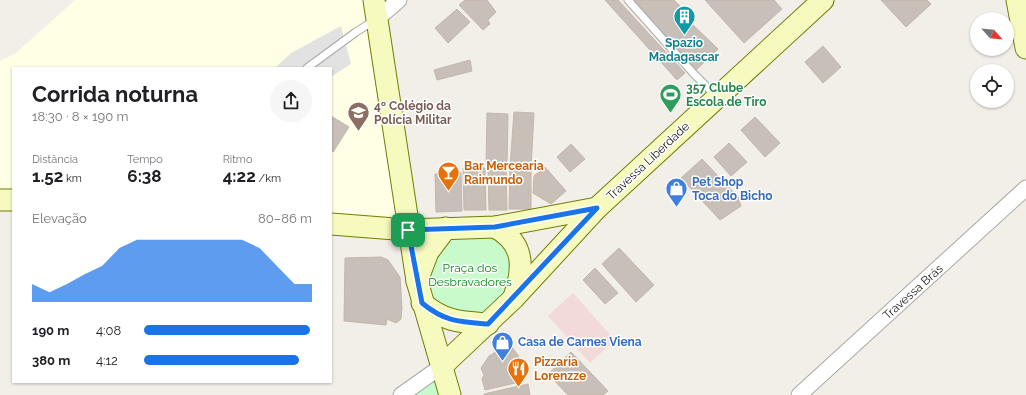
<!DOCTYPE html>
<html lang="pt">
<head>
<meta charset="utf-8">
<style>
  body { margin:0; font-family:Raleway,sans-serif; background:#f6f6f6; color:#202124; height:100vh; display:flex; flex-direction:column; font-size:15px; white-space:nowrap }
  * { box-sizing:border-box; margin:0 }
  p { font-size:13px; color:#757577 }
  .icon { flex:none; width:22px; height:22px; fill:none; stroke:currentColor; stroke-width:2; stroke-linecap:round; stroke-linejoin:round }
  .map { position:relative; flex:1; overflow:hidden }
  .drawer { position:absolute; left:12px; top:67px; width:320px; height:316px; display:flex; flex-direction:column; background:#fff; border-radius:0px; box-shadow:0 1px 3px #0004 }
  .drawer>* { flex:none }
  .needle { width:26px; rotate:117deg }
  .buttons { position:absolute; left:970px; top:12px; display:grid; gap:8px }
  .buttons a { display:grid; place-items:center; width:44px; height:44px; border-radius:50%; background:#fff; box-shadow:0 1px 3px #0004; font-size:20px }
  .pin { position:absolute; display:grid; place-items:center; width:34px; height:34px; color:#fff; margin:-17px; border-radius:8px; box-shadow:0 2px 6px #0006 }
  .round { display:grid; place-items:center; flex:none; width:42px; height:42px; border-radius:21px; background:#f6f6f6 }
  .overview { display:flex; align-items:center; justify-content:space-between; height:68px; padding:0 20px }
  h1 { font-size:22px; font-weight:700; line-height:30px }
  .stats { display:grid; grid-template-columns:repeat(3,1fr); gap:6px; height:68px; padding:4px 20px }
  .stats div { display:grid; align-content:center }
  .stats b { font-size:17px; font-weight:700 }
  .stats small { font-size:11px; font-weight:400 }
  .stats p { font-size:11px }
  .chart { height:112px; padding:8px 20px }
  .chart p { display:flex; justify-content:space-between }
  .chart svg { width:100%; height:72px; margin-top:4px; fill:#1a73e8; opacity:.7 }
  ul { padding:0 20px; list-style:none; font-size:13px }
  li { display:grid; grid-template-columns:64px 48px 1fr; align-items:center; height:30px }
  li i { height:10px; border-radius:5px; background:#1a73e8 }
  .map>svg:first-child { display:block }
</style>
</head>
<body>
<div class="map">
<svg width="1026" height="395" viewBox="0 0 1026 395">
  <rect width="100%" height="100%" fill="#f2efe9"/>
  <polygon fill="#f2dad9" points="573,293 615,340 590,363 548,316"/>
  <polygon fill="#ffffe5" points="75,0 366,0 404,228 331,222 331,68 13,68 13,199 0,198 0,61 16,53"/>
  <g fill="#c8facc">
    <polygon points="495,227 521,266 488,324 433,312 421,267 436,240"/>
    <polygon points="442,366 450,395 401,395"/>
  </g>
  <polygon fill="#e2e2e2" points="341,26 351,64 337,73 331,77 331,68 275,68 291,53"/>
  <g fill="#c7bfb8" stroke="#c4b6ab">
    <polygon points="465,0 487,0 496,12 488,20 490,24 483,30 459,5"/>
    <polygon points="605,0 618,0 685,73 677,80"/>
    <polygon points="630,0 674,0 681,7 678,11 684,18 688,14 694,20 691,23 718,49 694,72"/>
    <polygon points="705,0 774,0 782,9 744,43"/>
    <polygon points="881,0 927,0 931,4 906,27"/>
    <polygon points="457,9 470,22 448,43 435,28"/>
    <polygon points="823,46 841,67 823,83 805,62"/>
    <polygon points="470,60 472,71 437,80 434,70"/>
    <polygon points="514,112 534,113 531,168 510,167"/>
    <polygon points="487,113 508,114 507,165 486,165"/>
    <polygon points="331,116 349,127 333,152 331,150"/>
    <polygon points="755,117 780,143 765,157 741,130"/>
    <polygon points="729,143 747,162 731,176 714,157"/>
    <polygon points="571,144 585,159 570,172 557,157"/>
    <polygon points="702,159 738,197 741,206 720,220 681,178"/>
    <polygon points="510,167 531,168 531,209 509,209"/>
    <polygon points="545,167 566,191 551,204 533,193 534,176"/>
    <polygon points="463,168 485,168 486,210 464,210"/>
    <polygon points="488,168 506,168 507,210 489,210"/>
    <polygon points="461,173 462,211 436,212 435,174"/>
    <polygon points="619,248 654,285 636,302 602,264"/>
    <polygon points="381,257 388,260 400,277 402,308 401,319 396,323 387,319 386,325 344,321 345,258"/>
    <polygon points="595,268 618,293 605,304 583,280"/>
    <polygon points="508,342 518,355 524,381 485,390 482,379 484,375 481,368 489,356 499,350 501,343"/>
    <polygon points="571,352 608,391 603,395 568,395 548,374"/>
    <polygon points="528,384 530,395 484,395 484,394"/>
  </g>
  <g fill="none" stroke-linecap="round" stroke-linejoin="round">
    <defs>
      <g id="lane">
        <polyline points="628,0 694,74 716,96"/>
        <polyline points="307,68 356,32 375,20"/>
      </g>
      <g id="street">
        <polyline points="377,19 399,0"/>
        <polyline points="401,395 442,366"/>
        <polyline points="799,395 1026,188"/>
      </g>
      <g id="secondary">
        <polyline points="374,0 417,281 450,395"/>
        <polyline points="1017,0 1026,48"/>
        <polyline points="0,200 13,200"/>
        <polyline points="331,224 408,230 495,227 597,208"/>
        <path d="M 495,227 C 525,243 524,268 514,297"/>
        <polyline points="417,281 428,252 446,228"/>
        <path d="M 422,303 C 445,322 460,322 488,324"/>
        <polyline points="442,366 514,298 597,208 823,0"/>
      </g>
    </defs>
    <use href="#lane" stroke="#a9a9a9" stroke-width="9"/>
    <use href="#street" stroke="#a9a9a9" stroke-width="17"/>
    <use href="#secondary" stroke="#707d05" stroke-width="23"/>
    <use href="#lane" stroke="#fff" stroke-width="7"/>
    <use href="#street" stroke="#fff" stroke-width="15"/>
    <use href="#secondary" stroke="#f7fabf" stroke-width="21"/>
  </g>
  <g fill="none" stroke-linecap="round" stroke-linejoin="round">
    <defs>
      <path id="route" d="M 597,208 L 488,324 C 460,322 445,322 422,303 L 408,230 L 495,227 Z"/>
    </defs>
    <use href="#route" stroke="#fff" stroke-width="8"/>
    <use href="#route" stroke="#1a73e8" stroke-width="5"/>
  </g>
  <defs>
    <symbol id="building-pin" viewBox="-11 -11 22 30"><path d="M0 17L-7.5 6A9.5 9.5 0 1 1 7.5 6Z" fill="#0f9aa8" stroke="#fff"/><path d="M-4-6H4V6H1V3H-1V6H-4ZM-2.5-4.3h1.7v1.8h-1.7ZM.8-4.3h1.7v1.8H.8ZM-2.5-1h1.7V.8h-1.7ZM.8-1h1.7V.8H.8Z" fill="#fff"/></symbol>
    <symbol id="stadium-pin" viewBox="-11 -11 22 30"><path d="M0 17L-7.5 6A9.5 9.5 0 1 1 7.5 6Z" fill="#2e9e5b" stroke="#fff"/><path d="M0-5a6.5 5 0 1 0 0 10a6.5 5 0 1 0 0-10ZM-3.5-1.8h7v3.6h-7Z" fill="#fff"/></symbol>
    <symbol id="school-pin" viewBox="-11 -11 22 30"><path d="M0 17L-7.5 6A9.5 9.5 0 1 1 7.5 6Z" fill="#8d6e63" stroke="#fff"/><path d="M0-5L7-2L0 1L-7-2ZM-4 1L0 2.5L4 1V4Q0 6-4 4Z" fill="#fff"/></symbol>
    <symbol id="bar-pin" viewBox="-11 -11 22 30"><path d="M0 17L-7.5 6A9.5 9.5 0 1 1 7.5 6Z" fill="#e8710a" stroke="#fff"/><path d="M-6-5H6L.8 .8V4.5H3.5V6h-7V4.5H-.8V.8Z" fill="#fff"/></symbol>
    <symbol id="shop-pin" viewBox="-11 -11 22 30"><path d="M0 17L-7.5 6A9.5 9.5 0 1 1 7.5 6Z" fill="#3f7fe0" stroke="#fff"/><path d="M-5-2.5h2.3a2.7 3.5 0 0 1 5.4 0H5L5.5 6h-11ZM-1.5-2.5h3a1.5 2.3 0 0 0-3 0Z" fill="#fff"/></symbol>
    <symbol id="restaurant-pin" viewBox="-11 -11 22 30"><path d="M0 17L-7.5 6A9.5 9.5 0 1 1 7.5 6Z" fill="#e8710a" stroke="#fff"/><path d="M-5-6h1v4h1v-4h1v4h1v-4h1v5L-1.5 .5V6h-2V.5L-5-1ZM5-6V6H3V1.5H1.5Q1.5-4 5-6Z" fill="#fff"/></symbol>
  </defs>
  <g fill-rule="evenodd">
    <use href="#building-pin" x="672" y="4" width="25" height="34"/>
    <use href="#stadium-pin" x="658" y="82" width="25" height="34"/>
    <use href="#school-pin" x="346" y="100" width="25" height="34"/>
    <use href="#bar-pin" x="436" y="160" width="25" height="34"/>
    <use href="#shop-pin" x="664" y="176" width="25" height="34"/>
    <use href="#shop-pin" x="490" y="330" width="25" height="34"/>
    <use href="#restaurant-pin" x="506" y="356" width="25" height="34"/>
  </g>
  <g text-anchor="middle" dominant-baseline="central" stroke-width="3" stroke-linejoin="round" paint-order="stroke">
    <g font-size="12" font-weight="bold" fill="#0d838f" stroke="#fff">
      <text x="684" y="43">Spazio<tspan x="684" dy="14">Madagascar</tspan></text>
    </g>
    <g font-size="12" font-weight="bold" fill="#27864d" stroke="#fff" text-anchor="start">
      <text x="686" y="88">357 Clube<tspan x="686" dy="14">Escola de Tiro</tspan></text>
    </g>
    <g font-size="12" font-weight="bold" fill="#785e54" stroke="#fff" text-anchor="start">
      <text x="374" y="106">4º Colégio da<tspan x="374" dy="14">Polícia Militar</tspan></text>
    </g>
    <g font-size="12" fill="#222" stroke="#fff">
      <text transform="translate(648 161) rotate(-43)">Travessa Liberdade</text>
      <text transform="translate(913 292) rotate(-42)">Travessa Brás</text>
    </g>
    <g font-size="12" font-weight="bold" fill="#c56008" stroke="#fff" text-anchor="start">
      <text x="464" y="166">Bar Mercearia<tspan x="464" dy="14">Raimundo</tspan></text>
      <text x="534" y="362">Pizzaria<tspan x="534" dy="14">Lorenzze</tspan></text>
    </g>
    <g font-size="12" font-weight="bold" fill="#366cbe" stroke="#fff" text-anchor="start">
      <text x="692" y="182">Pet Shop<tspan x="692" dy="14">Toca do Bicho</tspan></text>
      <text x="518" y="342">Casa de Carnes Viena</text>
    </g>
    <g font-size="12" fill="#0c8416" stroke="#fff">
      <text x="470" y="268">Praça dos<tspan x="470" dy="14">Desbravadores</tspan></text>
    </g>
  </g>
</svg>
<div class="buttons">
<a><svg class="needle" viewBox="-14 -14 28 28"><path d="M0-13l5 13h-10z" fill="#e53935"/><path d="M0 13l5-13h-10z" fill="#757577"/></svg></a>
<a><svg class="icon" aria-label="locate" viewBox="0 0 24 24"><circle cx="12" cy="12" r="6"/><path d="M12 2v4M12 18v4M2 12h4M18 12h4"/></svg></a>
</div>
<div class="pin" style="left:408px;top:230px;background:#1e9e55"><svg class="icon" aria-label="arrive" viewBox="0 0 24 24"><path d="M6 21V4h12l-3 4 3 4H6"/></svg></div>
<section class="drawer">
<div class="overview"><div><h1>Corrida noturna</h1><p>18:30 · 8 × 190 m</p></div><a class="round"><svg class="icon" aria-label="share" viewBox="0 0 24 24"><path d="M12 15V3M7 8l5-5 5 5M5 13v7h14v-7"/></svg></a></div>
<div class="stats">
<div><p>Distância</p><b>1.52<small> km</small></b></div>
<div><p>Tempo</p><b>6:38</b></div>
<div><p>Ritmo</p><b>4:22<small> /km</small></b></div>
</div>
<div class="chart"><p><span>Elevação</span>80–86 m</p>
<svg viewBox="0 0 160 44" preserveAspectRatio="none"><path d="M0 44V33L10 38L20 33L30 27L40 22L50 11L60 6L70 6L80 6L90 6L100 6L110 6L120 6L130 11L140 22L150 33L160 33V44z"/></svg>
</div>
<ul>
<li><b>190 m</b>4:08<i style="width:99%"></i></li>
<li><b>380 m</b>4:12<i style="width:92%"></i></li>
</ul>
</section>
</div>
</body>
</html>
